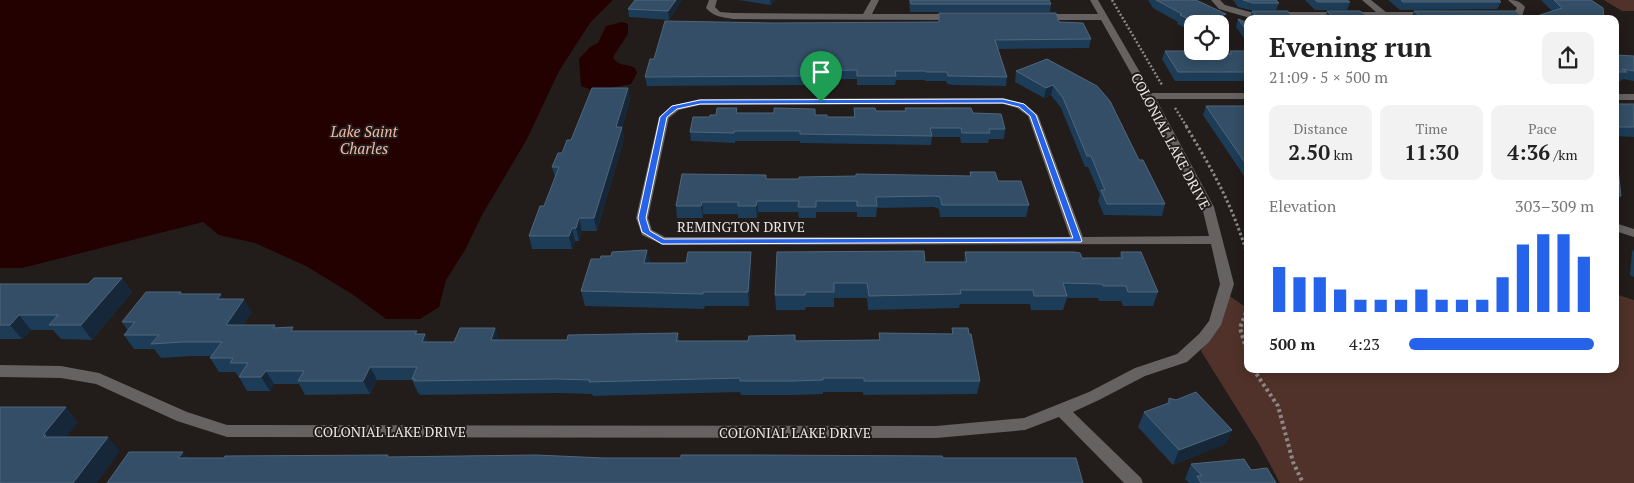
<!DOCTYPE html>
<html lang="en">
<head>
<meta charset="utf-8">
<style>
  body { margin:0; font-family:"PT Serif",serif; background:#f2f2f2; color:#222; height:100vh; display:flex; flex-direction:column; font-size:19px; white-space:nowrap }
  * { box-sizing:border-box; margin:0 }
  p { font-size:16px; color:#767676 }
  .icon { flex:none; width:28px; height:28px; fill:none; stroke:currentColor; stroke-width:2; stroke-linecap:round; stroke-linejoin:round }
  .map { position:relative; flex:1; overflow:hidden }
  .side { position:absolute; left:1244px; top:15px; width:375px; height:358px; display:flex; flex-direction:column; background:#fff; border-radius:10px; box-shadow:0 2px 12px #0003 }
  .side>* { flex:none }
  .controls { position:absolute; left:1184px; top:15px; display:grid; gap:10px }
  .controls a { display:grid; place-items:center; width:45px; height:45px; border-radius:10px; background:#fff; box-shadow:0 2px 12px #0003; font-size:25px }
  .pin { position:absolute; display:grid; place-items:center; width:42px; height:42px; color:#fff; margin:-51px -21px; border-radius:50% 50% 50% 0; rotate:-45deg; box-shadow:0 0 5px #0007 }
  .pin .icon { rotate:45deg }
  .round { display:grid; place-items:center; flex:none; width:52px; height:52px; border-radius:10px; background:#f2f2f2 }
  .headline { display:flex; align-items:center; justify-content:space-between; height:85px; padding:0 25px }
  h1 { font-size:28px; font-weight:600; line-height:38px }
  .figures { display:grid; grid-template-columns:repeat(3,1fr); gap:8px; height:85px; padding:5px 25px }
  .figures div { display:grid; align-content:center; border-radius:10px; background:#f2f2f2; text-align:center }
  .figures b { font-size:21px; font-weight:600 }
  .figures small { font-size:14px; font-weight:400 }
  .figures p { font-size:14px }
  .chart { height:140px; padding:10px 25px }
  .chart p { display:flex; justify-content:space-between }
  .chart svg { width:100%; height:90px; margin-top:5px; stroke:#2563eb; stroke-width:6 }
  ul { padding:0 25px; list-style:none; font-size:16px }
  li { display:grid; grid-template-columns:80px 60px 1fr; align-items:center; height:38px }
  li i { height:12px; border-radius:6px; background:#2563eb }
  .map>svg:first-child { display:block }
</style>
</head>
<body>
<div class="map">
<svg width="1634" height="483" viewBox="0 0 1634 483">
  <rect width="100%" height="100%" fill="#221c1b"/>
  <g fill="#50322a">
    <polygon points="1604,0 1634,0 1634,11 1622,11"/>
    <polygon points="1615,294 1634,300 1634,483 1280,483 1259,444 1201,351 1228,295 1247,308 1248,369 1615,369"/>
  </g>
  <g fill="#230100">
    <polygon points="0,0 613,0 590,23 559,71 527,139 482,215 465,250 446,280 439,307 420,319 386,319 352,294 306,266 255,243 219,235 203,222 22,268 0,268"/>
    <path d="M 622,22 L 628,24 L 628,34 L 613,57 C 618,67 627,63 635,68 L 637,73 L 631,84 L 594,91 L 581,86 L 579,59 L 590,47 L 598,43 L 606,26 Z"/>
  </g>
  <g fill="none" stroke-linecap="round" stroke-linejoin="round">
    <g stroke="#8d8887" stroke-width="2.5" stroke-dasharray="2 2" stroke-linecap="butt">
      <polyline points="1112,0 1162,85"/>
      <polyline points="1175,108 1187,127"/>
    </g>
    <path stroke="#8d8887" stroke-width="3" stroke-dasharray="2.5 2.5" stroke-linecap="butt" d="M 1186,126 C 1213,171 1233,206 1248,257"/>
    <g stroke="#8d8887" stroke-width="4" stroke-dasharray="3 3" stroke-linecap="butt">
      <polyline points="1248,307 1240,328 1248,355"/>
      <polyline points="1253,369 1278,406 1293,462 1303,483"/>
    </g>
    <g fill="#656261" fill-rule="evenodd">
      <path d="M 709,0 L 717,0 L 715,7 L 720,12 L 733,13 L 863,14 L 871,0 L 879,0 L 872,14 L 956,14 L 960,17 L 956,20 L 733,19 C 722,17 714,17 706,8 Z"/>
      <path d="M 1090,0 L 1098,0 L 1152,93 L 1248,93 L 1248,99 L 1156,99 L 1214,207 L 1234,284 L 1221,325 L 1209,342 L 1187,362 L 1145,376 L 1099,400 L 1073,412 L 1141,478 L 1143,483 L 1124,483 L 1059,417 L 1025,430 L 936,438 L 227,437 L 177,421 L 96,384 L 61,378 L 0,377 L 0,365 L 61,366 L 99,373 L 187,412 L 227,425 L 936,426 L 1024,418 L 1089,392 L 1135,368 L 1177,354 L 1199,334 L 1209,321 L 1220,284 L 1211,244 L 663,245 L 642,235 L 636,218 L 659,117 L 671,106 L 700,99 L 1003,98 L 1025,104 L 1038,115 L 1083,237 L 1209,236 L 1202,207 L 1144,96 L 1101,20 L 1041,20 L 1037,17 L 1041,14 L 1098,14 ZM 1003,104 L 1017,108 L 1028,116 L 1070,237 L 665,237 L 652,230 L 648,218 L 669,118 L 679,110 L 700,105 Z"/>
      <polygon points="1211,0 1220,0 1225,5 1250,12 1376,12 1362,0 1371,0 1386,12 1428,12 1432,15 1428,18 1250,18 1219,9"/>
      <path d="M 1508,0 C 1516,0 1520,1 1525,7 L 1522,16 L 1500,16 L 1500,12 L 1515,11 L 1517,8 Z"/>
      <rect x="1615" y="94" width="19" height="6"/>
      <polygon points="1615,223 1634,229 1634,237 1615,231"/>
    </g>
  </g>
  <g fill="#1d3c57">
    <polygon points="635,0 682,0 669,20 629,17 628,9"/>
    <polygon points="738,0 775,0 771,5"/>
    <polygon points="909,0 1049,0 1051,4 1050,12 910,12"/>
    <polygon points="1148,0 1196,0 1223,22 1219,24 1192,24 1192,31 1177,24 1178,22 1153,8"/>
    <polygon points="1233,0 1276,0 1279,3 1276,10 1250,10 1238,7"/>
    <polygon points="1305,0 1347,0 1350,2 1347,10 1315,10"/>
    <polygon points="1388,0 1499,0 1501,2 1497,9 1400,10"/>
    <polygon points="1541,0 1591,0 1604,19 1249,19 1252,11 1291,16 1326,16 1327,11 1367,16 1412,16 1414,11 1522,16 1537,16 1552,11"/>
    <polygon points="1238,19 1248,23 1248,44 1236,27"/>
    <polygon points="1059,22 1091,39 1089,48 998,49 1007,77 1006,86 953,85 947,84 946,81 925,81 925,80 896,80 895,85 857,85 857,79 806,80 806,85 647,86 645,77 654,59 774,23"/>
    <polygon points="1165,51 1193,54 1228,54 1230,51 1248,51 1248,81 1175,81 1162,59"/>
    <polygon points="1615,55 1634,56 1634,81 1623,79 1621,81 1615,81"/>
    <polygon points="1047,59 1139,160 1165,204 1162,216 1104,215 1098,201 1100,195 1088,167 1085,167 1061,108 1051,95 1044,98 1015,82 1016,71"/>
    <polygon points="628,88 630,100 622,127 624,139 597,231 582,231 579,241 575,241 572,249 532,249 529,236 544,206 555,178 552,167 571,140"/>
    <polygon points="1615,104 1634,104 1634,137 1615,136"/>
    <polygon points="1206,106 1248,106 1248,182 1203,115"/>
    <polygon points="737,108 737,113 815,115 827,117 854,117 854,108 876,111 905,111 905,108 973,113 1005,129 1004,139 989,139 988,143 961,143 960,137 932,137 931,145 800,143 800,141 735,141 735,143 691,141 690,132 710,117"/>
    <polygon points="1615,168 1621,196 1615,204"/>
    <polygon points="970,172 998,181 1029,205 1026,217 940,217 939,209 934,207 877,208 876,217 857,217 857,212 816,212 816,218 799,218 798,212 758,212 757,218 738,218 738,214 703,214 703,218 677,218 676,206 766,175 766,179 799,179 970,176"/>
    <polygon points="1634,249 1634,277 1630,275 1632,252"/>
    <polygon points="647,250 650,263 752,266 749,306 705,306 704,309 585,306 581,291 600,259 611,256"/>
    <polygon points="965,252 1082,258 1119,258 1121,252 1158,292 1153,306 1123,306 1121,301 1099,301 1098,298 1067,298 1063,310 1031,310 1030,304 960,304 959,308 868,310 867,298 834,298 834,307 806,307 805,310 776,310 775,295 925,262 964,262"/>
    <polygon points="122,278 132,292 92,340 61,339 53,330 31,330 22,339 0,339 0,284 88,284"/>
    <polygon points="181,292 183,294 221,294 223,299 252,312 243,325 275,325 276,328 294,331 425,334 428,342 454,342 495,328 499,340 567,340 678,333 679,341 879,340 879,333 952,334 952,328 980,381 977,394 863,395 863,392 823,392 823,394 794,395 741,395 740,392 593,396 592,394 559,393 420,395 419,393 418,393 412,380 377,380 370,394 305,395 299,384 274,384 270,391 247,391 239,377 239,376 238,376 235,372 219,372 210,358 212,356 191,356 161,358 154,349 134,349 124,335 128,331 122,322"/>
    <polygon points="1169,398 1232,430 1225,444 1173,465 1138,427 1144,412 1167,403"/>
    <polygon points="1191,464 1251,470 1276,483 1189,483 1185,479"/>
  </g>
  <g fill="#152738">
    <polygon points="676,0 682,0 669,20 668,11"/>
    <polygon points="770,0 775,0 771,5"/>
    <polygon points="1226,14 1223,22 1219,24 1199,24"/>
    <polygon points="1053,85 1051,95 1044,98 1046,88"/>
    <polygon points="628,88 630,100 618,139 616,127"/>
    <polygon points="622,127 624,139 597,231 594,218"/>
    <polygon points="757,201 758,212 757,218 756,206"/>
    <polygon points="702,202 703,214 703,218 701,206"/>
    <polygon points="579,218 582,231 579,241 576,228"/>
    <polygon points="572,228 575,241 572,249 569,236"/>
    <polygon points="647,250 650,264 644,263"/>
    <polygon points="751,252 752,266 749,306 748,292"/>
    <polygon points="122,278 132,292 92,340 81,325"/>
    <polygon points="221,294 229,308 217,299"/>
    <polygon points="244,299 252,312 234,338 226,325"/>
    <polygon points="19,315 31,330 22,339 10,325"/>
    <polygon points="495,328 500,342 491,340"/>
    <polygon points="425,334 431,348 422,342"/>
    <polygon points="370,367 377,380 370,394 363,381"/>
    <polygon points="266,371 274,384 270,391 261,377"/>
    <polygon points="66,407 78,422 58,448 44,437 43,435"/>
    <polygon points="1232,430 1225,444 1173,465 1179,450"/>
    <polygon points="108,437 120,451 97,483 73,483"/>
    <polygon points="183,452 194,466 178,458"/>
  </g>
  <g fill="#334e66" stroke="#50667a">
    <polygon points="635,0 676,0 668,11 628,9"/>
    <polygon points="910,0 1049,0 1051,4 911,4"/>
    <polygon points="1156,0 1196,0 1226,14 1199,24 1180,15 1182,14"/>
    <polygon points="1243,0 1276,0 1279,3 1253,3"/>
    <polygon points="1315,0 1347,0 1350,2 1318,2"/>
    <polygon points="1401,0 1499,0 1501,2 1403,2"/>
    <polygon points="1554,0 1591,0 1603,8 1604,19 1258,19 1252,11 1288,11 1291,16 1332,16 1327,11 1360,11 1367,16 1420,16 1414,11 1515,11 1522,16 1537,16 1562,8"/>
    <polygon points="939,13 1056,13 1059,22 1083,23 1091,39 995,40 1007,77 954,76 948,76 947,72 926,72 926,71 895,71 896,76 857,76 857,70 806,71 806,76 645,77 650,59 654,59 665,21 774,23 939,22"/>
    <polygon points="1238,19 1248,23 1248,32"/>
    <polygon points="1165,51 1190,51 1193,54 1232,54 1230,51 1248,51 1248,72 1178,72"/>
    <polygon points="1615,55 1634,56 1634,71 1622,69 1627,72 1615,72"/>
    <polygon points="1047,59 1097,86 1110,101 1139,160 1143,160 1165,204 1107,204 1101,190 1105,190 1091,156 1087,156 1063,98 1053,85 1046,88 1016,71"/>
    <polygon points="592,88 628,88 616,127 622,127 594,218 579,218 576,228 572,228 569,236 529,236 540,206 544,206 559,167 552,167 558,153 562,153 567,140 571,140"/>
    <rect x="1615" y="104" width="19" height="23"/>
    <polygon points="1206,106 1248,106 1248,167"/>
    <polygon points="717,108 737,108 736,113 774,113 774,108 815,109 815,115 827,115 827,117 855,117 854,108 875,108 876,111 906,111 905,108 971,108 973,113 1001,114 1005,129 989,129 990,133 962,133 961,128 930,128 932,136 800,134 800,131 734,131 734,133 690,132 693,117 710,117 710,115 716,115"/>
    <polygon points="1615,168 1618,169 1621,196 1615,194"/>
    <polygon points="970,172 995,172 998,181 1021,181 1029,205 942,205 940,197 935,196 876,197 877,206 857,206 857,201 816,201 816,207 798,207 799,201 757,201 756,206 738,206 738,202 702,202 701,206 676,206 682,174 766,175 766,179 799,179 799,177 856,176 856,174 971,176"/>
    <polygon points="647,250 644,263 686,263 688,252 751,252 748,292 703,292 703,294 581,291 591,259 600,259 601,256 611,256 612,252"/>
    <polygon points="924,251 925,262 967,262 965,252 1074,252 1080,253 1082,258 1123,258 1121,252 1141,252 1158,292 1128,292 1126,286 1103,286 1102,284 1063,283 1067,296 1034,296 1033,290 960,290 961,294 869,296 867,283 834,283 834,292 805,292 805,295 775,295 777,252"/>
    <polygon points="94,278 122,278 81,325 49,325 58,315 19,315 10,325 0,325 0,284 88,284"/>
    <polygon points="146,292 181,292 179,294 221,294 217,299 244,299 226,325 275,325 273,328 293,327 291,331 417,331 415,334 425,334 422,342 454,342 460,328 495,328 491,340 567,340 568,335 678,333 676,341 748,341 749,336 795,335 795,341 880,340 879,333 953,334 952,328 968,328 969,334 971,334 980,381 864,381 864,378 823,378 823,380 794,381 740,381 740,378 589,382 590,380 556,379 414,381 415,379 412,379 417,367 370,367 363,381 298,381 304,371 266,371 261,377 239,377 248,363 230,363 233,358 210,358 222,342 182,342 151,344 159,335 124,335 135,322 122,322"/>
    <polygon points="1196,392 1232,430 1179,450 1144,412 1169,403 1169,398 1176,400"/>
    <polygon points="0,407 66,407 43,435 46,435 44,437 108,437 73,483 0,483"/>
    <polygon points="129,452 183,452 178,458 224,458 225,456 388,455 387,457 536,455 604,458 681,458 681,455 753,455 942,456 943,458 1076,458 1083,483 107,483"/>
    <polygon points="1244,459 1251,470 1267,468 1276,483 1201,483 1197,476 1202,476 1191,464"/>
  </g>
  <path fill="#2563eb" stroke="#fff" fill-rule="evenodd" d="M 1003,99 L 1024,104 L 1036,115 L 1082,241 L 1081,242 L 662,244 L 642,232 L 638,218 L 660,117 L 672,106 L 700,100 ZM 1003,103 L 1019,107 L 1030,116 L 1073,238 L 664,239 L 650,231 L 646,218 L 667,117 L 677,109 L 700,104 Z"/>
  <g text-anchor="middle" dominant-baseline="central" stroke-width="4" stroke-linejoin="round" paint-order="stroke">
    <g font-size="14" fill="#ebe7e6" stroke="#221c1b">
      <text transform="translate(1171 141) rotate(62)">COLONIAL LAKE DRIVE</text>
      <text x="741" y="226">REMINGTON DRIVE</text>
      <text x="390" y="431">COLONIAL LAKE DRIVE</text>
      <text x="795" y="432">COLONIAL LAKE DRIVE</text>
    </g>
    <g font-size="15" font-style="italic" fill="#f6b8a7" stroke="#221c1b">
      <text x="364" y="131">Lake Saint<tspan x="364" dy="17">Charles</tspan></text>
    </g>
  </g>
</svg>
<div class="controls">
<a><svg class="icon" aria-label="locate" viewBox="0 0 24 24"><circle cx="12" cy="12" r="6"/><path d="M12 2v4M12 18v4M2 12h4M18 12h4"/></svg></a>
</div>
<div class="pin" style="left:821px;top:102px;background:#1e9e55"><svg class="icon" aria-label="arrive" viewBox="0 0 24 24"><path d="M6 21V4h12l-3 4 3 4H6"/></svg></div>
<section class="side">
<div class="headline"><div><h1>Evening run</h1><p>21:09 · 5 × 500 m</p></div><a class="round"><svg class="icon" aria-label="share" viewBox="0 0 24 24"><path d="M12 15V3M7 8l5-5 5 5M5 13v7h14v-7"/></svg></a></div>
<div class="figures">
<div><p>Distance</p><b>2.50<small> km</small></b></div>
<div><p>Time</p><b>11:30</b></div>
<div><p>Pace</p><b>4:36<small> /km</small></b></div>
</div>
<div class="chart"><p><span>Elevation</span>303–309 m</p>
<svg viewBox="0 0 160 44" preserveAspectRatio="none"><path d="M5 44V22M15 44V27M25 44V27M35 44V33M45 44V38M55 44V38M65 44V38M75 44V33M85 44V38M95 44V38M105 44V38M115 44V27M125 44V11M135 44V6M145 44V6M155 44V17"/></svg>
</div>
<ul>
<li><b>500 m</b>4:23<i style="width:100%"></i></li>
</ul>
</section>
</div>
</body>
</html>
